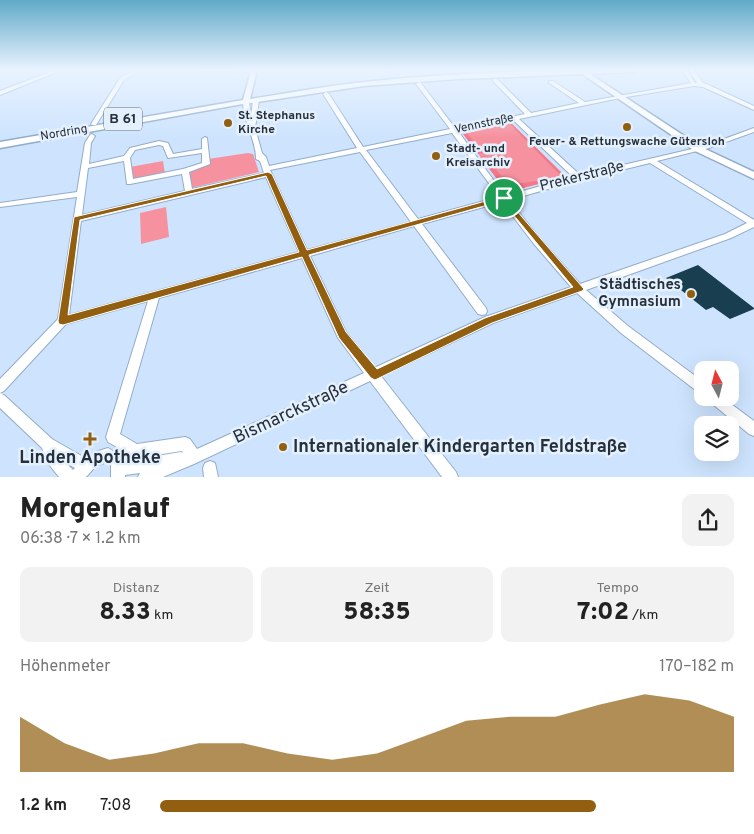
<!DOCTYPE html>
<html lang="de">
<head>
<meta charset="utf-8">
<style>
  body { margin:0; font-family:Overpass,sans-serif; background:#f2f2f2; color:#222; height:100vh; display:flex; flex-direction:column; font-size:19px; white-space:nowrap }
  * { box-sizing:border-box; margin:0 }
  p { font-size:16px; color:#767676 }
  .icon { flex:none; width:28px; height:28px; fill:none; stroke:currentColor; stroke-width:2; stroke-linecap:round; stroke-linejoin:round }
  .map { position:relative; height:477px; overflow:hidden }
  .drawer { display:flex; flex-direction:column; background:#fff; flex:1 }
  .drawer>* { flex:none }
  .needle { width:32px; rotate:353deg }
  .controls { position:absolute; left:694px; top:361px; display:grid; gap:10px }
  .controls a { display:grid; place-items:center; width:45px; height:45px; border-radius:10px; background:#fff; box-shadow:0 5px 20px #0002; font-size:25px }
  .pin { position:absolute; display:grid; place-items:center; width:42px; height:42px; color:#fff; margin:-21px; border:2px solid #fff; border-radius:50%; box-shadow:0 1px 5px #0007 }
  .round { display:grid; place-items:center; flex:none; width:52px; height:52px; border-radius:10px; background:#f2f2f2 }
  .overview { display:flex; align-items:center; justify-content:space-between; height:85px; padding:0 20px }
  h1 { font-size:28px; font-weight:800; line-height:38px }
  .stats { display:grid; grid-template-columns:repeat(3,1fr); gap:8px; height:85px; padding:5px 20px }
  .stats div { display:grid; align-content:center; border-radius:10px; background:#f2f2f2; text-align:center }
  .stats b { font-size:25px; font-weight:800 }
  .stats small { font-size:14px; font-weight:400 }
  .stats p { font-size:14px }
  .chart { height:140px; padding:10px 20px }
  .chart p { display:flex; justify-content:space-between }
  .chart svg { width:100%; height:90px; margin-top:5px; fill:#915f0f; opacity:.7 }
  ul { padding:0 20px; list-style:none; font-size:16px }
  li { display:grid; grid-template-columns:80px 60px 1fr; align-items:center; height:38px }
  li i { height:12px; border-radius:6px; background:#915f0f }
  .map>svg:first-child { display:block }
</style>
</head>
<body>
<div class="map">
<svg width="754" height="477" viewBox="0 0 754 477">
  <rect width="100%" height="100%" fill="#cee4fe"/>
  <g fill="#f6929f">
    <polygon points="509,121 566,177 507,192 461,131"/>
    <polygon points="248,153 253,154 259,172 191,188 189,172 208,159"/>
    <polygon points="163,161 165,174 132,180 130,167"/>
    <polygon points="166,207 169,237 141,244 140,213"/>
  </g>
  <polygon fill="#f3788b" points="509,121 566,177 507,192 480,157 485,156 509,185 562,177 508,122 465,131 483,153 478,154 461,131"/>
  <polygon fill="#183e50" points="698,265 754,308 754,309 730,319 713,307 706,310 666,278"/>
  <g fill="none" stroke-linecap="round" stroke-linejoin="round">
    <defs>
      <g id="minor">
        <polygon points="55,70 62,70 0,95 0,91"/>
        <polygon points="134,70 140,70 124,80 96,125 92,125 91,124 120,78"/>
        <polygon points="203,70 255,70 255,71 253,72 205,71"/>
        <polygon points="315,70 320,70 320,71 318,72"/>
        <path d="M 380,70 L 396,70 C 393,72 383,72 380,70 Z"/>
        <path d="M 682,70 L 687,70 L 695,83 L 697,83 L 689,70 L 694,70 L 702,82 L 754,106 L 754,110 L 703,87 L 694,86 L 620,98 L 519,119 L 580,175 L 705,146 L 754,128 L 754,132 L 709,148 L 657,161 L 754,220 L 754,227 L 731,238 L 586,290 L 628,326 L 702,381 L 702,394 L 698,392 L 621,333 L 577,293 L 493,323 L 381,376 L 456,472 L 458,477 L 442,477 L 370,381 L 194,464 L 163,477 L 138,477 L 140,473 L 125,475 L 125,477 L 111,477 L 111,465 L 107,462 L 96,466 L 86,477 L 59,477 L 47,462 L 42,448 L 0,408 L 0,393 L 4,395 L 52,439 L 85,458 L 92,453 L 108,448 L 123,457 L 125,461 L 181,452 L 183,453 L 182,451 L 136,458 L 108,442 L 106,437 L 148,301 L 66,324 L 4,391 L 0,393 L 0,379 L 58,319 L 77,197 L 0,207 L 0,203 L 77,192 L 85,143 L 90,135 L 92,134 L 95,136 L 91,143 L 89,164 L 124,156 L 130,148 L 159,141 L 168,143 L 173,154 L 202,149 L 202,139 L 205,137 L 207,138 L 210,164 L 189,172 L 192,189 L 264,173 L 260,161 L 256,159 C 256,139 243,122 243,102 L 246,100 L 249,102 L 251,117 L 253,100 L 256,98 L 259,100 L 255,128 L 262,153 L 266,157 L 269,166 L 357,148 L 323,94 L 326,92 L 329,94 L 363,147 L 450,129 L 416,84 L 419,82 L 421,83 L 455,128 L 525,114 L 493,81 L 493,79 L 497,79 L 531,113 L 579,103 L 549,83 L 549,81 L 553,81 L 585,102 L 691,83 ZM 513,120 L 573,177 L 505,196 L 458,131 ZM 452,133 L 499,197 L 418,219 L 366,150 ZM 159,145 L 163,146 L 168,158 L 202,153 L 202,163 L 183,169 L 133,179 L 130,158 L 135,150 ZM 360,152 L 411,222 L 307,250 L 270,170 ZM 124,161 L 127,184 L 130,184 L 182,174 L 185,191 L 82,215 L 88,168 ZM 650,163 L 747,223 L 725,234 L 580,284 L 541,240 L 509,200 L 580,180 ZM 266,177 L 299,252 L 69,315 L 81,221 ZM 502,202 L 534,244 L 571,287 L 485,317 L 374,368 L 346,332 L 310,256 L 414,226 L 478,314 L 482,315 L 486,314 L 487,311 L 486,308 L 422,224 ZM 302,258 L 338,338 L 364,373 L 197,449 L 190,439 L 185,437 L 137,444 L 120,434 L 159,298 ZM 65,462 L 75,468 L 73,470 Z"/>
        <polygon points="748,70 754,70 754,72 748,71"/>
        <polygon points="708,398 723,398 754,421 754,436 749,434 710,402"/>
        <polygon points="210,461 215,463 218,477 204,477 203,468 205,463"/>
      </g>
      <path id="major" d="M 251,70 L 257,70 L 250,99 C 288,93 326,86 364,82 C 454,72 547,70 638,70 L 635,72 L 590,74 L 701,147 L 754,172 L 754,179 L 695,151 L 582,74 L 458,79 L 364,86 L 237,105 L 0,148 L 0,142 L 243,100 Z"/>
    </defs>
    <use href="#minor" stroke="#91acca" stroke-width="2"/>
    <use href="#major" stroke="#91acca" stroke-width="3"/>
    <use href="#minor" fill="#fff" fill-rule="evenodd"/>
    <use href="#major" fill="#fff" fill-rule="evenodd"/>
  </g>
  <linearGradient id="sky" x2="0" y2="1"><stop stop-color="#61aac8"/><stop offset="0.51" stop-color="#e9f3ff"/><stop offset="1" stop-color="#e9f3ff" stop-opacity="0"/></linearGradient>
  <rect width="754" height="137" fill="url(#sky)"/>
  <path fill="#915f0f" stroke="#fff" fill-rule="evenodd" d="M 268,172 L 272,174 L 307,250 L 504,196 L 584,289 L 582,291 L 492,323 L 375,380 L 371,378 L 339,338 L 302,257 L 63,325 L 59,324 L 58,321 L 74,217 ZM 266,176 L 299,252 L 68,315 L 80,220 ZM 502,201 L 573,287 L 485,318 L 377,369 L 346,332 L 309,255 Z"/>
  <g fill="#915f0f" stroke="#e5f0fd" stroke-width="2">
    <circle cx="228" cy="123" r="5"/>
    <circle cx="627" cy="127" r="5"/>
    <circle cx="436" cy="156" r="5"/>
    <circle cx="691" cy="294" r="5"/>
    <path d="M87.5 431.5h5v5h5v5h-5v5h-5v-5h-5v-5h5z"/>
    <circle cx="283" cy="447" r="5"/>
  </g>
  <g text-anchor="middle" dominant-baseline="central" stroke-width="5" stroke-linejoin="round" paint-order="stroke">
    <g font-size="12" font-weight="bold" fill="#25303c" stroke="#e5f0fd" text-anchor="start">
      <text x="238" y="116">St. Stephanus<tspan x="238" dy="14">Kirche</tspan></text>
      <text x="627" y="142" text-anchor="middle">Feuer- &amp; Rettungswache Gütersloh</text>
      <text x="446" y="149">Stadt- und<tspan x="446" dy="14">Kreisarchiv</tspan></text>
    </g>
    <g font-size="12" fill="#25303c" stroke="#e5f0fd">
      <text transform="translate(484 124) rotate(-12)">Vennstraße</text>
      <text transform="translate(64 133) rotate(-10)">Nordring</text>
    </g>
    <rect fill="#e5f0fd" stroke="#5f6a76" stroke-width="1" x="104" y="107.5" width="38" height="23" rx="4"/>
    <g font-size="14" font-weight="bold" fill="#25303c">
      <text x="123" y="119">B 61</text>
    </g>
    <g font-size="15" fill="#25303c" stroke="#e5f0fd">
      <text transform="translate(582 177) rotate(-14)">Prekerstraße</text>
    </g>
    <g font-size="15" font-weight="bold" fill="#25303c" stroke="#e5f0fd" text-anchor="end">
      <text x="681" y="285">Städtisches<tspan x="681" dy="17">Gymnasium</tspan></text>
    </g>
    <g font-size="18" fill="#25303c" stroke="#e5f0fd">
      <text transform="translate(291 413) rotate(-25)">Bismarckstraße</text>
    </g>
    <g font-size="18" font-weight="bold" fill="#25303c" stroke="#e5f0fd" text-anchor="start">
      <text x="293" y="447">Internationaler Kindergarten Feldstraße</text>
      <text x="90" y="458" text-anchor="middle">Linden Apotheke</text>
    </g>
  </g>
</svg>
<div class="controls">
<a><svg class="needle" viewBox="-14 -14 28 28"><path d="M0-13l5 13h-10z" fill="#e53935"/><path d="M0 13l5-13h-10z" fill="#767676"/></svg></a>
<a><svg class="icon" aria-label="layers" viewBox="0 0 24 24"><path d="M12 4l9 5-9 5-9-5zM3 14l9 5 9-5"/></svg></a>
</div>
<div class="pin" style="left:504px;top:198px;background:#1e9e55"><svg class="icon" aria-label="arrive" viewBox="0 0 24 24"><path d="M6 21V4h12l-3 4 3 4H6"/></svg></div>
</div>
<section class="drawer">
<div class="overview"><div><h1>Morgenlauf</h1><p>06:38 · 7 × 1.2 km</p></div><a class="round"><svg class="icon" aria-label="share" viewBox="0 0 24 24"><path d="M12 15V3M7 8l5-5 5 5M5 13v7h14v-7"/></svg></a></div>
<div class="stats">
<div><p>Distanz</p><b>8.33<small> km</small></b></div>
<div><p>Zeit</p><b>58:35</b></div>
<div><p>Tempo</p><b>7:02<small> /km</small></b></div>
</div>
<div class="chart"><p><span>Höhenmeter</span>170–182 m</p>
<svg viewBox="0 0 160 44" preserveAspectRatio="none"><path d="M0 44V17L10 30L20 38L30 35L40 30L50 30L60 35L70 38L80 35L90 27L100 19L110 17L120 17L130 11L140 6L150 9L160 17V44z"/></svg>
</div>
<ul>
<li><b>1.2 km</b>7:08<i style="width:76%"></i></li>
</ul>
</section>
</body>
</html>
